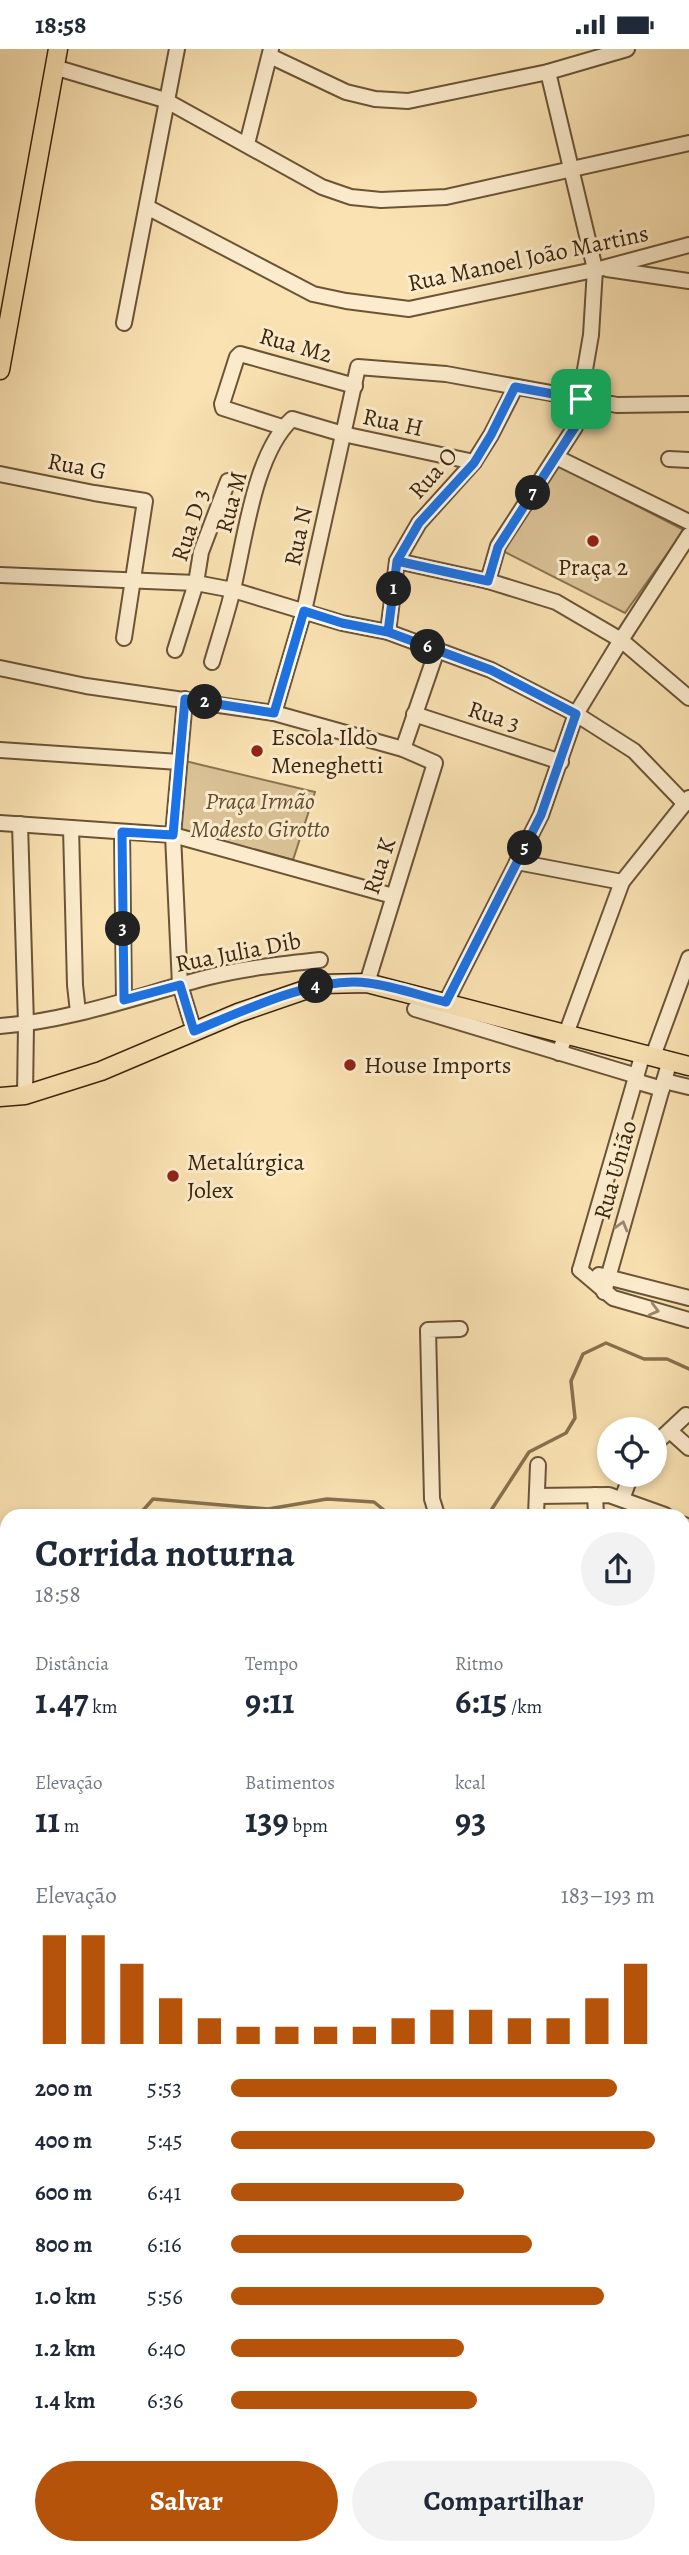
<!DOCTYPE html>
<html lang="pt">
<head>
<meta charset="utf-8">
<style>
  body { margin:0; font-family:Alegreya,serif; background:#f2f2f3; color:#1f2937; height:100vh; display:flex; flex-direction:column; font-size:26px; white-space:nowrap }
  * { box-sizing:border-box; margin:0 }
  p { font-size:23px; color:#747a83 }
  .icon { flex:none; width:38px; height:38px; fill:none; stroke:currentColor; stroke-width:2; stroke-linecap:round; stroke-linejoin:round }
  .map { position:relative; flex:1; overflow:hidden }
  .panel { position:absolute; left:0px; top:1460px; width:690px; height:1046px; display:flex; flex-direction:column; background:#fff; border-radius:21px 21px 0 0; box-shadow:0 4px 10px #0003 }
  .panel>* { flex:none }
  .controls { position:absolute; left:597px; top:1368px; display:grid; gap:14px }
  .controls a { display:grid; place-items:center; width:70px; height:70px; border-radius:50%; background:#fff; box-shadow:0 4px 10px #0003; font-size:35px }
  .pin { position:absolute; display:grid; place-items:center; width:60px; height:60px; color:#fff; margin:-30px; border-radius:14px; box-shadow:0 4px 10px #0006 }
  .km { position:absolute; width:35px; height:35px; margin:-18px; border-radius:50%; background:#222; color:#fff; font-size:19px; line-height:35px; text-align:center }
  .round { display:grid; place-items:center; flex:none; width:74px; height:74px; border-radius:37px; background:#f2f2f3 }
  .head { display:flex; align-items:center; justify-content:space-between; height:119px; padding:0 35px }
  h1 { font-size:38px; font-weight:600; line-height:52px }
  .metrics { display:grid; grid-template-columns:repeat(3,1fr); gap:10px; height:119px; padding:7px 35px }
  .metrics div { display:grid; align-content:center }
  .metrics b { font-size:35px; font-weight:600 }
  .metrics small { font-size:19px; font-weight:400 }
  .metrics p { font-size:19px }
  .chart { height:196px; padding:14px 35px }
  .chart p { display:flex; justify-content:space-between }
  .chart svg { width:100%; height:126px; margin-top:7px; stroke:#b45309; stroke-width:6 }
  .primary-button { display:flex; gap:14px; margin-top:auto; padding:14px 35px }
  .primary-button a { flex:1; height:80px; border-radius:42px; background:#b45309; color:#fff; font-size:28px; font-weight:600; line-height:80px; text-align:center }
  .primary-button a+a { background:#f2f2f3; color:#1f2937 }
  ul { padding:0 35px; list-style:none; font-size:23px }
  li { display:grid; grid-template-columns:112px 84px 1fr; align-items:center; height:52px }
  li i { height:18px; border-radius:9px; background:#b45309 }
  .status { display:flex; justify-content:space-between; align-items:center; height:49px; padding:0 35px; background:#fff; direction:ltr }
  .status svg { height:19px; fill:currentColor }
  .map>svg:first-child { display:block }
</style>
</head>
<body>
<div class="status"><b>18:58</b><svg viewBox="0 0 49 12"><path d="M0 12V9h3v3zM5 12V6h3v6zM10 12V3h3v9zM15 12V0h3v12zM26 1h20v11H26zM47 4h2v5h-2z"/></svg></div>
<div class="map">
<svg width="689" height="2506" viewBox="0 0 689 2506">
  <rect width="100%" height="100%" fill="#fae2b2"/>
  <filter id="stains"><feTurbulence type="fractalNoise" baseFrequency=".00286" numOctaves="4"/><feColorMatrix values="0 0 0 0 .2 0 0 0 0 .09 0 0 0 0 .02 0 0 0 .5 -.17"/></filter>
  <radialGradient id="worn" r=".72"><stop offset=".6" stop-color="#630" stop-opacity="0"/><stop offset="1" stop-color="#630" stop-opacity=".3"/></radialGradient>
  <g fill="#dac296" stroke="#8a7451" stroke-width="2">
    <polygon points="557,416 684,481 625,564 503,502"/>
    <polygon points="185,712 315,743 293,811 179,780"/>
    <polygon points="689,1666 689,1905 682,1900 682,1673"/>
  </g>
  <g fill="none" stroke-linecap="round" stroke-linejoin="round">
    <g stroke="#87704e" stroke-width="3.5">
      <polyline points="139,1466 153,1450 268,1460 327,1450 374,1453 390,1466"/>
      <polyline points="488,1466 529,1403 566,1384 575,1369 571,1332 583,1305 606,1294 644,1310 667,1310 689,1320"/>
      <polyline points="0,1534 7,1533"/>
    </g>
    <defs>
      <g id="minor">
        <polyline points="270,7 346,43 375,50 408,52 548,23 627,0"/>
        <polyline points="54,18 165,51 322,138 351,148 381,151 446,148 689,94"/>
        <polyline points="247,95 271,0"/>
        <polyline points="147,158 313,245 346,252 409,260 603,219 689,196"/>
        <polyline points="607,220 689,232"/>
        <polyline points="124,274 177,0"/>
        <polyline points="282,378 223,359 222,355 237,308 240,305 355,337"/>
        <polyline points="556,408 689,473"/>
        <polyline points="669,410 689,411"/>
        <polyline points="0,425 94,444 145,452 124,589"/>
        <polyline points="397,512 488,532 556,553 621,591 689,649"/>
        <polyline points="0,526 196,534 233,541 342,574 388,583 491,621 576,665 634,702 685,755"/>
        <polyline points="488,532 498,497 575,378 591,286 595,220 548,23"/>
        <polyline points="388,583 397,512 419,474 474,413 491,386 515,339"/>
        <polyline points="175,601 196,534 201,503 228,432"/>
        <path d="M 212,613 C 219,589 227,565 233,540 C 245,491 254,405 292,370 L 343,385 L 474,413"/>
        <polyline points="0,619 86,637 274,664 403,700 435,714 367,934"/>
        <polyline points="185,650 173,786 180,936 194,982"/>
        <polyline points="274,664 304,562 358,318 446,325 617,356 689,355"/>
        <polyline points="414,665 561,713"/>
        <polyline points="403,700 437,601"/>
        <polyline points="0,701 179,713"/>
        <polyline points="0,774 173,786 393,847"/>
        <polyline points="20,775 26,975 25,1046"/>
        <polyline points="71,779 75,936 78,963"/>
        <polyline points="122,783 124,951"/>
        <polyline points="517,813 622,833"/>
        <polyline points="446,953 541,766 576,665 621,591 689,486"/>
        <polyline points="415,960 637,1027"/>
        <path d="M 0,977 C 71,972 140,946 209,928 C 246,919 283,915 320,911"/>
        <polyline points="559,1004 622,833 689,749"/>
        <polyline points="653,1007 689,909"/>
        <polyline points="635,1032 662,1040"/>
        <polyline points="664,1032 689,1038"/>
        <polyline points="580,1221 643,1004"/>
        <polyline points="580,1221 613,1249 689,1271"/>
        <polyline points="599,1226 689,1249"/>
        <polyline points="604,1243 670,1011"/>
        <polyline points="670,1382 689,1399"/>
        <polyline points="654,1396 686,1366"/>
        <polyline points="595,1446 596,1466"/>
        <polyline points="537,1447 609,1446 665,1466"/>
        <polyline points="622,1450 631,1426"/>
        <polyline points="437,1466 432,1450 428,1281 460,1280"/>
        <polyline points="536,1466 538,1416"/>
        <polyline points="682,1475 689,1478"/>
        <polyline points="682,1540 689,1543"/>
        <polyline points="0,1564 7,1566"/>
        <polyline points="682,1609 689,1612"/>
        <polyline points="0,1616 7,1619"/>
        <polyline points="682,1631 689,1625"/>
        <polyline points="1,1675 7,1646"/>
        <polyline points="559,2499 570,2506"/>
        <polyline points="176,2506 176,2499"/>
      </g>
      <g id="major">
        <polyline points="0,321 58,0"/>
        <polyline points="0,1048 25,1046 101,1022 238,964 322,935 367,934 689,1017"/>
        <polyline points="0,1674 7,1676"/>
        <polyline points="682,2109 689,2113"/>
        <polyline points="682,2150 689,2155"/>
      </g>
    </defs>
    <use href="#minor" stroke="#6b5436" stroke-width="18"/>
    <use href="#major" stroke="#3b250c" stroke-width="21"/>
    <use href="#minor" stroke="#fceccd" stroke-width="14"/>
    <use href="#major" stroke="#fae2b2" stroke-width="18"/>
  </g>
  <defs><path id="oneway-chevron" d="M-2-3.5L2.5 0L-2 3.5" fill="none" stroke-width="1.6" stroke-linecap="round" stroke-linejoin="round" transform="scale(1.75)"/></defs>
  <g stroke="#9c886c">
    <use href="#oneway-chevron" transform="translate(622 1177) rotate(-74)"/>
    <use href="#oneway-chevron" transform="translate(654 1261) rotate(15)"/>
  </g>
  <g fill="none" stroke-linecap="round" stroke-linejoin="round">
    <defs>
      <path id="route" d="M 581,350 L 515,338 L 491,386 L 474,414 L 419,474 L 397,512 L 388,583 L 342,574 L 304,562 L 274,664 L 185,650 L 173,786 L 122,783 L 124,951 L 180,936 L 194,982 C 243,962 315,927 368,934 C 394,937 421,947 446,953 L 541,766 L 576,665 L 491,621 L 388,583 L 397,512 L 488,532 L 498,498 L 575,378 L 581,350"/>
    </defs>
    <use href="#route" stroke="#fff" stroke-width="14"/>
    <use href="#route" stroke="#1a73e8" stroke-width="9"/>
  </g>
  <g fill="#8f2418" stroke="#fceccd" stroke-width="2.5">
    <circle cx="593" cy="492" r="7"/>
    <circle cx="257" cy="702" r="7"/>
    <circle cx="350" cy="1016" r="7"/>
    <circle cx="173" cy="1127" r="7"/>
  </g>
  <g text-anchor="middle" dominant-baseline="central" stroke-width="6" stroke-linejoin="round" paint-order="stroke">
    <g font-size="24" fill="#3b250c" stroke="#fceccd">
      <text transform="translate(528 209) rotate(-12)">Rua Manoel João Martins</text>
      <text transform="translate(296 296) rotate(16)">Rua M2</text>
      <text transform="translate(393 373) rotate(12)">Rua H</text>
      <text transform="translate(77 417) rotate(11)">Rua G</text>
      <text transform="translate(433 424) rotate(-48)">Rua O</text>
      <text transform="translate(231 453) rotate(-75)">Rua M</text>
      <text transform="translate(190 476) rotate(-72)">Rua D 3</text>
      <text transform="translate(298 487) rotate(-78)">Rua N</text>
      <text transform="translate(494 667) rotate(18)">Rua 3</text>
      <text transform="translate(379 817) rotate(-72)">Rua K</text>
      <text transform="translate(238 903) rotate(-11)">Rua Julia Dib</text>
      <text transform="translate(615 1121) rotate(-74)">Rua União</text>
    </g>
    <g font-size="24" fill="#3b250c" stroke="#fceccd" text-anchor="start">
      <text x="593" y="518" text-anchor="middle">Praça 2</text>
      <text x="271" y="688">Escola Ildo<tspan x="271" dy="28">Meneghetti</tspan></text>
      <text x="364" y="1016">House Imports</text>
      <text x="187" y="1113">Metalúrgica<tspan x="187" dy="28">Jolex</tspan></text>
    </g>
    <g font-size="24" font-style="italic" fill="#634c2e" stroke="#fceccd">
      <text x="260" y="752">Praça Irmão<tspan x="260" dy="28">Modesto Girotto</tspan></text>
    </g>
  </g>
  <rect width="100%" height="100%" filter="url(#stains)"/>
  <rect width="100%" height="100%" fill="url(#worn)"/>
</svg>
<div class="controls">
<a><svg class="icon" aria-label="locate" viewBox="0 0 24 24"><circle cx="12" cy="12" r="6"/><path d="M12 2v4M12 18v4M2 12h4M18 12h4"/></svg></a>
</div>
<div class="pin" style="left:581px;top:350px;background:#1e9e55"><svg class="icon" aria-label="arrive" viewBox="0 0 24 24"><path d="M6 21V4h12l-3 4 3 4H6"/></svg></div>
<b class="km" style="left:394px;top:540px">1</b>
<b class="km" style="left:205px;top:653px">2</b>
<b class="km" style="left:123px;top:880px">3</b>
<b class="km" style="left:316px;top:937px">4</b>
<b class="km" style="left:525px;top:799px">5</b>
<b class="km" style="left:428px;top:598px">6</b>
<b class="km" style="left:533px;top:444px">7</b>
<section class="panel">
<div class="head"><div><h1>Corrida noturna</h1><p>18:58</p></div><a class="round"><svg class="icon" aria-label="share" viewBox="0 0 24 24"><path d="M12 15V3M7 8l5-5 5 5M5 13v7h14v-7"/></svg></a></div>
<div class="metrics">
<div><p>Distância</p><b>1.47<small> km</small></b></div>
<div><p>Tempo</p><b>9:11</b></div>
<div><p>Ritmo</p><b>6:15<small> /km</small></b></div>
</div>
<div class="metrics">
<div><p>Elevação</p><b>11<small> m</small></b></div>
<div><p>Batimentos</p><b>139<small> bpm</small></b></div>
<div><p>kcal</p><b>93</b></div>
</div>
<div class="chart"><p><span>Elevação</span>183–193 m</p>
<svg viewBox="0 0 160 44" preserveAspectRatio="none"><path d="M5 44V6M15 44V6M25 44V16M35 44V28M45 44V35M55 44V38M65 44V38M75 44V38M85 44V38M95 44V35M105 44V32M115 44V32M125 44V35M135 44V35M145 44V28M155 44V16"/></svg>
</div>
<ul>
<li><b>200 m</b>5:53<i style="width:91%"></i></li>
<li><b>400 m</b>5:45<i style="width:100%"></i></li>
<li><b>600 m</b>6:41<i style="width:55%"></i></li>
<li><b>800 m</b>6:16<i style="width:71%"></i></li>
<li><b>1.0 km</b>5:56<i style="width:88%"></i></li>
<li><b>1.2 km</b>6:40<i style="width:55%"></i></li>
<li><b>1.4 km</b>6:36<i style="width:58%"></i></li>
</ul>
<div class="primary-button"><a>Salvar</a><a>Compartilhar</a></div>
</section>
</div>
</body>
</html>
